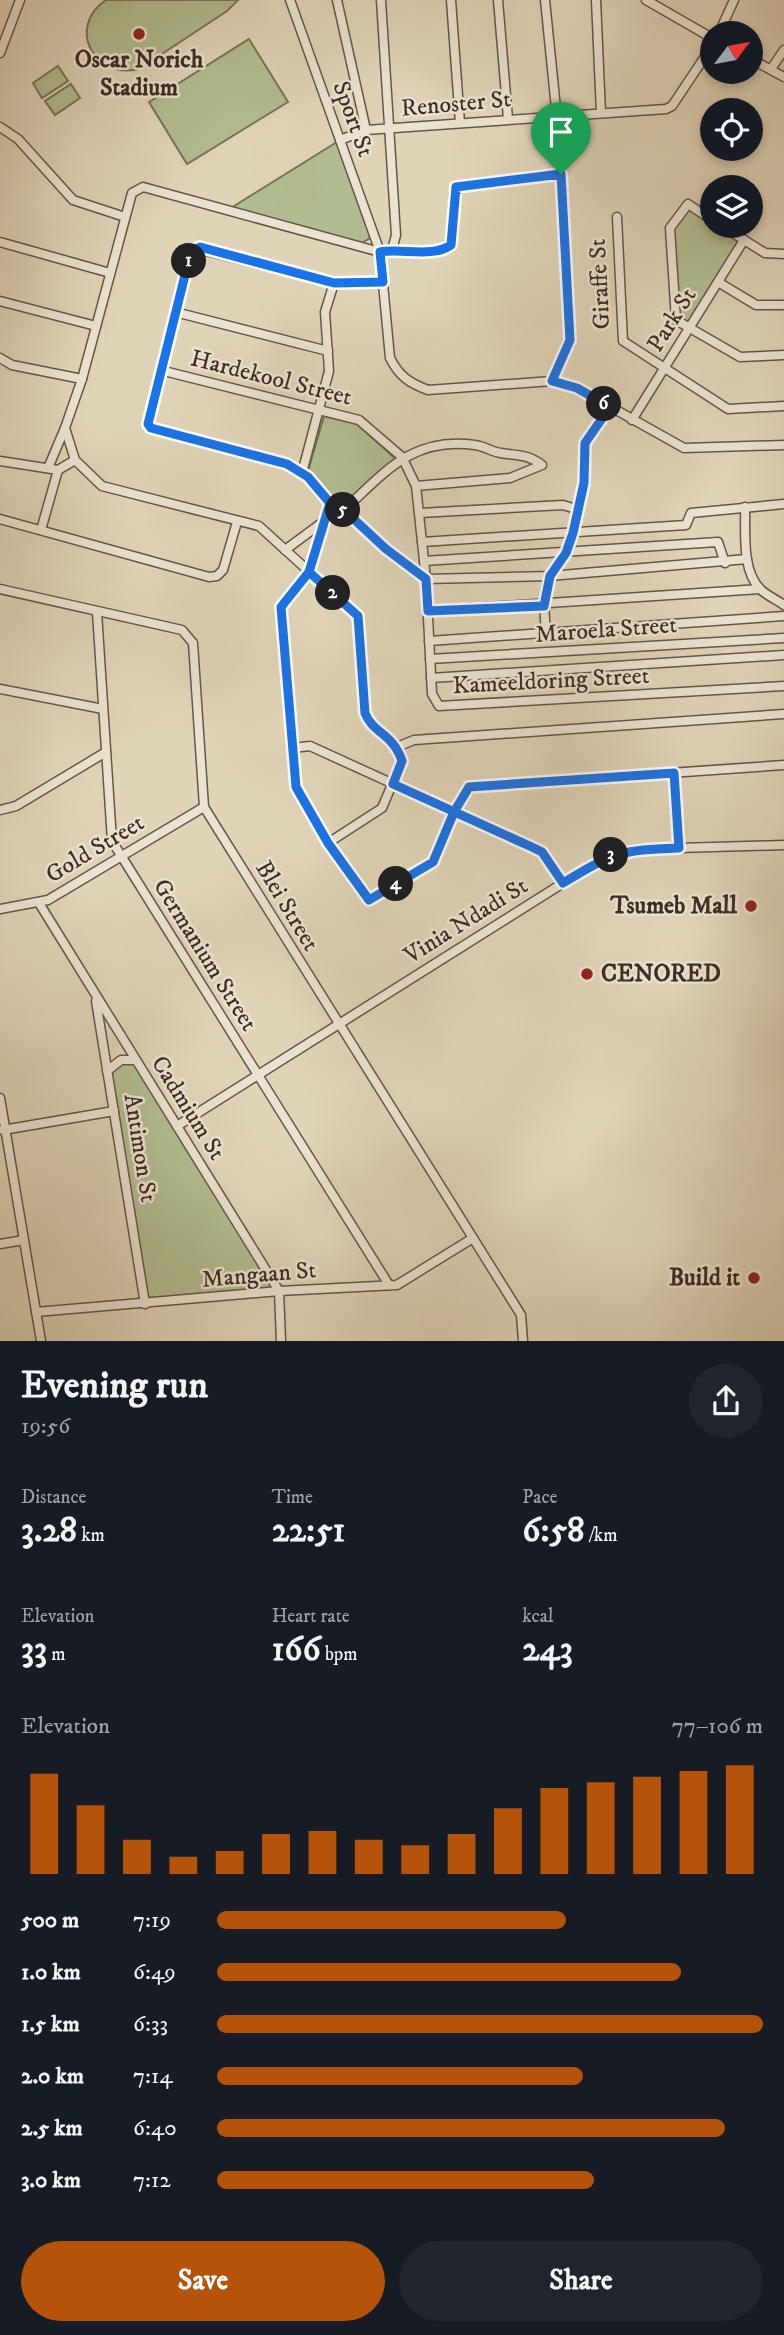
<!DOCTYPE html>
<html lang="en">
<head>
<meta charset="utf-8">
<style>
  body { margin:0; font-family:"IM FELL DW Pica",serif; background:#20242c; color:#f1f3f6; height:100vh; display:flex; flex-direction:column; font-size:26px; white-space:nowrap }
  * { box-sizing:border-box; margin:0 }
  p { font-size:23px; color:#9ea1a6 }
  .icon { flex:none; width:38px; height:38px; fill:none; stroke:currentColor; stroke-width:2; stroke-linecap:round; stroke-linejoin:round }
  .map { position:relative; height:1341px; overflow:hidden }
  .drawer { display:flex; flex-direction:column; background:#171b24; flex:1 }
  .drawer>* { flex:none }
  .needle { width:46px; rotate:58deg }
  .fabs { position:absolute; left:700px; top:21px; display:grid; gap:14px }
  .fabs a { display:grid; place-items:center; width:63px; height:63px; border-radius:50%; background:#171b24; box-shadow:0 4px 10px #0003; font-size:35px }
  .pin { position:absolute; display:grid; place-items:center; width:60px; height:60px; color:#fff; margin:-72px -30px; border-radius:50% 50% 50% 0; rotate:-45deg; box-shadow:0 0 7px #0007 }
  .pin .icon { rotate:45deg }
  .km { position:absolute; width:35px; height:35px; margin:-18px; border-radius:50%; background:#222; color:#fff; font-size:19px; line-height:35px; text-align:center }
  .round { display:grid; place-items:center; flex:none; width:74px; height:74px; border-radius:37px; background:#20242c }
  .summary { display:flex; align-items:center; justify-content:space-between; height:119px; padding:0 21px }
  h1 { font-size:38px; font-weight:700; line-height:52px }
  .metrics { display:grid; grid-template-columns:repeat(3,1fr); gap:10px; height:119px; padding:7px 21px }
  .metrics div { display:grid; align-content:center }
  .metrics b { font-size:35px; font-weight:700 }
  .metrics small { font-size:19px; font-weight:400 }
  .metrics p { font-size:19px }
  .chart { height:196px; padding:14px 21px }
  .chart p { display:flex; justify-content:space-between }
  .chart svg { width:100%; height:126px; margin-top:7px; stroke:#b45309; stroke-width:6 }
  .button { display:flex; gap:14px; margin-top:auto; padding:14px 21px }
  .button a { flex:1; height:80px; border-radius:42px; background:#b45309; color:#fff; font-size:28px; font-weight:700; line-height:80px; text-align:center }
  .button a+a { background:#20242c; color:#f1f3f6 }
  ul { padding:0 21px; list-style:none; font-size:23px }
  li { display:grid; grid-template-columns:112px 84px 1fr; align-items:center; height:52px }
  li i { height:18px; border-radius:9px; background:#b45309 }
  .map>svg:first-child { display:block }
</style>
</head>
<body>
<div class="map">
<svg width="784" height="1341" viewBox="0 0 784 1341">
  <rect width="100%" height="100%" fill="#e0d4b8"/>
  <filter id="stains"><feTurbulence type="fractalNoise" baseFrequency=".00286" numOctaves="4"/><feColorMatrix values="0 0 0 0 .2 0 0 0 0 .09 0 0 0 0 .02 0 0 0 .5 -.17"/></filter>
  <radialGradient id="worn" r=".72"><stop offset=".6" stop-color="#630" stop-opacity="0"/><stop offset="1" stop-color="#630" stop-opacity=".3"/></radialGradient>
  <g fill="#b1bd90" stroke="#78745a" stroke-width="2">
    <path d="M 106,0 L 238,0 L 227,11 L 139,69 C 94,80 66,27 106,0 Z"/>
    <polygon points="249,39 288,102 187,164 149,102"/>
    <polygon points="58,66 68,81 42,98 33,83"/>
    <polygon points="71,84 80,98 55,115 45,101"/>
    <polygon points="337,142 368,228 370,238 362,243 231,208"/>
    <polygon points="686,205 712,220 712,226 722,226 744,240 689,329 676,321 670,228"/>
    <polygon points="324,416 357,424 398,461 347,507 333,502 308,471"/>
    <polygon points="135,1060 279,1291 145,1304 110,1066"/>
  </g>
  <g fill="none" stroke-linecap="round" stroke-linejoin="round">
    <defs>
      <g id="minor">
        <path d="M 290,0 L 380,252 L 390,358 C 399,376 409,383 428,390 L 552,381 L 577,388 L 684,448 L 784,445"/>
        <polyline points="337,0 366,130"/>
        <polyline points="451,0 460,123"/>
        <polyline points="498,0 508,119"/>
        <polyline points="545,0 559,138 570,336 552,381"/>
        <polyline points="596,0 601,113"/>
        <polyline points="646,0 712,38"/>
        <polyline points="719,33 734,0"/>
        <polyline points="0,53 20,0"/>
        <polyline points="751,59 784,77"/>
        <polyline points="771,69 784,50"/>
        <polyline points="0,127 18,139 73,200 125,217"/>
        <polyline points="340,140 366,130 666,109 672,106 712,46"/>
        <polyline points="617,217 623,341 728,409 784,406"/>
        <polyline points="712,220 688,204 670,228 676,320 740,357 784,355"/>
        <polyline points="722,226 765,253 784,254"/>
        <polyline points="0,242 110,273"/>
        <path d="M 392,250 C 408,253 438,254 451,245 L 454,194 L 461,185 L 561,174"/>
        <polyline points="383,282 334,283 195,248 191,251 148,424 151,428 287,464 308,477 330,503 344,510 386,549 426,579 432,694 439,706 784,686"/>
        <polyline points="718,282 756,305 784,305"/>
        <polyline points="0,301 96,326"/>
        <polyline points="175,312 328,351"/>
        <polyline points="0,358 12,365 82,379"/>
        <polyline points="160,370 359,420 402,457 416,486 426,579 550,576 747,559"/>
        <polyline points="632,420 744,240"/>
        <polyline points="0,461 58,470"/>
        <polyline points="48,468 65,428"/>
        <polyline points="302,473 329,371 325,312 334,283"/>
        <polyline points="330,503 309,572 281,607 296,787 328,843 369,899 433,862 454,812 469,787 784,765"/>
        <path d="M 745,507 C 746,532 741,569 760,589 C 766,595 777,600 784,605"/>
        <path d="M 344,510 C 385,472 413,436 475,445 C 484,446 492,452 501,453 C 518,456 528,454 542,465 L 510,478 L 416,486"/>
        <polyline points="420,513 563,505 576,509"/>
        <polyline points="0,519 209,577 217,576 223,570 237,522"/>
        <polyline points="41,530 58,470 75,460"/>
        <polyline points="422,542 686,525 691,513 784,504"/>
        <polyline points="285,550 327,519"/>
        <polyline points="424,561 718,542 725,563"/>
        <polyline points="0,589 182,630 193,643 204,807 521,1315 523,1341"/>
        <polyline points="428,611 760,589"/>
        <polyline points="97,612 112,841 389,1285"/>
        <polyline points="546,634 544,605 550,576 566,553 573,533 584,483 585,443 610,407"/>
        <polyline points="429,641 784,616"/>
        <polyline points="430,659 784,638"/>
        <polyline points="431,678 784,655"/>
        <polyline points="0,689 103,709"/>
        <polyline points="397,747 414,740 784,714"/>
        <polyline points="292,748 310,746 534,848 542,852 563,883"/>
        <polyline points="674,773 679,848"/>
        <polyline points="0,810 16,806 106,752"/>
        <path d="M 328,843 L 382,808 L 402,761 C 393,733 373,734 365,713 L 358,616 L 259,526 L 102,486 L 75,460 L 65,428 L 82,379 L 132,193 L 143,187 L 380,252 L 392,250 L 396,235 L 381,0"/>
        <polyline points="39,903 279,1291 281,1341"/>
        <polyline points="0,909 48,900 204,807"/>
        <polyline points="96,1001 145,1304"/>
        <polyline points="107,1071 121,1060 135,1060"/>
        <polyline points="0,1098 41,1341"/>
        <polyline points="177,1126 606,856 644,849 784,845"/>
        <polyline points="3,1130 114,1111"/>
        <polyline points="0,1244 24,1240"/>
        <polyline points="36,1312 279,1291 397,1285 473,1238"/>
      </g>
    </defs>
    <use href="#minor" stroke="#665648" stroke-width="11"/>
    <use href="#minor" stroke="#ebe3d1" stroke-width="8"/>
  </g>
  <g fill="none" stroke-linecap="round" stroke-linejoin="round">
    <defs>
      <path id="route" d="M 561,174 L 456,187 L 451,245 C 433,258 401,248 380,252 L 383,282 L 334,283 L 200,247 L 191,251 L 148,424 L 151,428 L 287,464 L 308,477 L 330,503 L 309,572 L 358,616 L 365,713 C 373,734 393,733 402,761 L 393,784 L 534,848 L 542,852 L 563,883 C 612,853 620,850 679,848 L 674,773 L 469,787 L 454,812 L 433,862 L 369,900 L 328,843 L 296,787 L 281,607 L 309,572 L 330,503 L 344,510 L 386,549 L 426,579 L 428,611 L 544,606 L 550,576 L 566,553 L 573,533 L 584,483 L 585,443 L 610,407 L 577,388 L 552,381 L 570,340 L 561,174"/>
    </defs>
    <use href="#route" stroke="#fff" stroke-width="14"/>
    <use href="#route" stroke="#1a73e8" stroke-width="9"/>
  </g>
  <g fill="#8f2418" stroke="#ebe3d1" stroke-width="2.5">
    <circle cx="139" cy="34" r="7"/>
    <circle cx="751" cy="906" r="7"/>
    <circle cx="587" cy="974" r="7"/>
    <circle cx="754" cy="1278" r="7"/>
  </g>
  <g text-anchor="middle" dominant-baseline="central" stroke-width="5" stroke-linejoin="round" paint-order="stroke">
    <g font-size="24" font-weight="bold" fill="#3e2c23" stroke="#ebe3d1" text-anchor="end">
      <text x="139" y="60" text-anchor="middle">Oscar Norich<tspan x="139" dy="28">Stadium</tspan></text>
      <text x="737" y="906">Tsumeb Mall</text>
      <text x="601" y="974" text-anchor="start">CENORED</text>
      <text x="740" y="1278">Build it</text>
    </g>
    <g font-size="24" fill="#3e2c23" stroke="#ebe3d1">
      <text transform="translate(456 104) rotate(-5)">Renoster St</text>
      <text transform="translate(353 119) rotate(70)">Sport St</text>
      <text transform="translate(600 284) rotate(-93)">Giraffe St</text>
      <text transform="translate(672 320) rotate(-58)">Park St</text>
      <text transform="translate(271 378) rotate(14)">Hardekool Street</text>
      <text transform="translate(606 630) rotate(-4)">Maroela Street</text>
      <text transform="translate(551 681) rotate(-3)">Kameeldoring Street</text>
      <text transform="translate(95 849) rotate(-31)">Gold Street</text>
      <text transform="translate(287 906) rotate(59)">Blei Street</text>
      <text transform="translate(466 921) rotate(-32)">Vinia Ndadi St</text>
      <text transform="translate(205 955) rotate(58)">Germanium Street</text>
      <text transform="translate(188 1108) rotate(58)">Cadmium St</text>
      <text transform="translate(140 1148) rotate(81)">Antimon St</text>
      <text transform="translate(259 1275) rotate(-5)">Mangaan St</text>
    </g>
  </g>
  <rect width="100%" height="100%" filter="url(#stains)"/>
  <rect width="100%" height="100%" fill="url(#worn)"/>
</svg>
<div class="fabs">
<a><svg class="needle" viewBox="-14 -14 28 28"><path d="M0-13l5 13h-10z" fill="#e53935"/><path d="M0 13l5-13h-10z" fill="#9ea1a6"/></svg></a>
<a><svg class="icon" aria-label="locate" viewBox="0 0 24 24"><circle cx="12" cy="12" r="6"/><path d="M12 2v4M12 18v4M2 12h4M18 12h4"/></svg></a>
<a><svg class="icon" aria-label="layers" viewBox="0 0 24 24"><path d="M12 4l9 5-9 5-9-5zM3 14l9 5 9-5"/></svg></a>
</div>
<div class="pin" style="left:561px;top:174px;background:#1e9e55"><svg class="icon" aria-label="arrive" viewBox="0 0 24 24"><path d="M6 21V4h12l-3 4 3 4H6"/></svg></div>
<b class="km" style="left:189px;top:261px">1</b>
<b class="km" style="left:333px;top:593px">2</b>
<b class="km" style="left:611px;top:855px">3</b>
<b class="km" style="left:396px;top:884px">4</b>
<b class="km" style="left:343px;top:510px">5</b>
<b class="km" style="left:604px;top:404px">6</b>
</div>
<section class="drawer">
<div class="summary"><div><h1>Evening run</h1><p>19:56</p></div><a class="round"><svg class="icon" aria-label="share" viewBox="0 0 24 24"><path d="M12 15V3M7 8l5-5 5 5M5 13v7h14v-7"/></svg></a></div>
<div class="metrics">
<div><p>Distance</p><b>3.28<small> km</small></b></div>
<div><p>Time</p><b>22:51</b></div>
<div><p>Pace</p><b>6:58<small> /km</small></b></div>
</div>
<div class="metrics">
<div><p>Elevation</p><b>33<small> m</small></b></div>
<div><p>Heart rate</p><b>166<small> bpm</small></b></div>
<div><p>kcal</p><b>243</b></div>
</div>
<div class="chart"><p><span>Elevation</span>77–106 m</p>
<svg viewBox="0 0 160 44" preserveAspectRatio="none"><path d="M5 44V9M15 44V20M25 44V32M35 44V38M45 44V36M55 44V30M65 44V29M75 44V32M85 44V34M95 44V30M105 44V21M115 44V14M125 44V12M135 44V10M145 44V8M155 44V6"/></svg>
</div>
<ul>
<li><b>500 m</b>7:19<i style="width:64%"></i></li>
<li><b>1.0 km</b>6:49<i style="width:85%"></i></li>
<li><b>1.5 km</b>6:33<i style="width:100%"></i></li>
<li><b>2.0 km</b>7:14<i style="width:67%"></i></li>
<li><b>2.5 km</b>6:40<i style="width:93%"></i></li>
<li><b>3.0 km</b>7:12<i style="width:69%"></i></li>
</ul>
<div class="button"><a>Save</a><a>Share</a></div>
</section>
</body>
</html>
